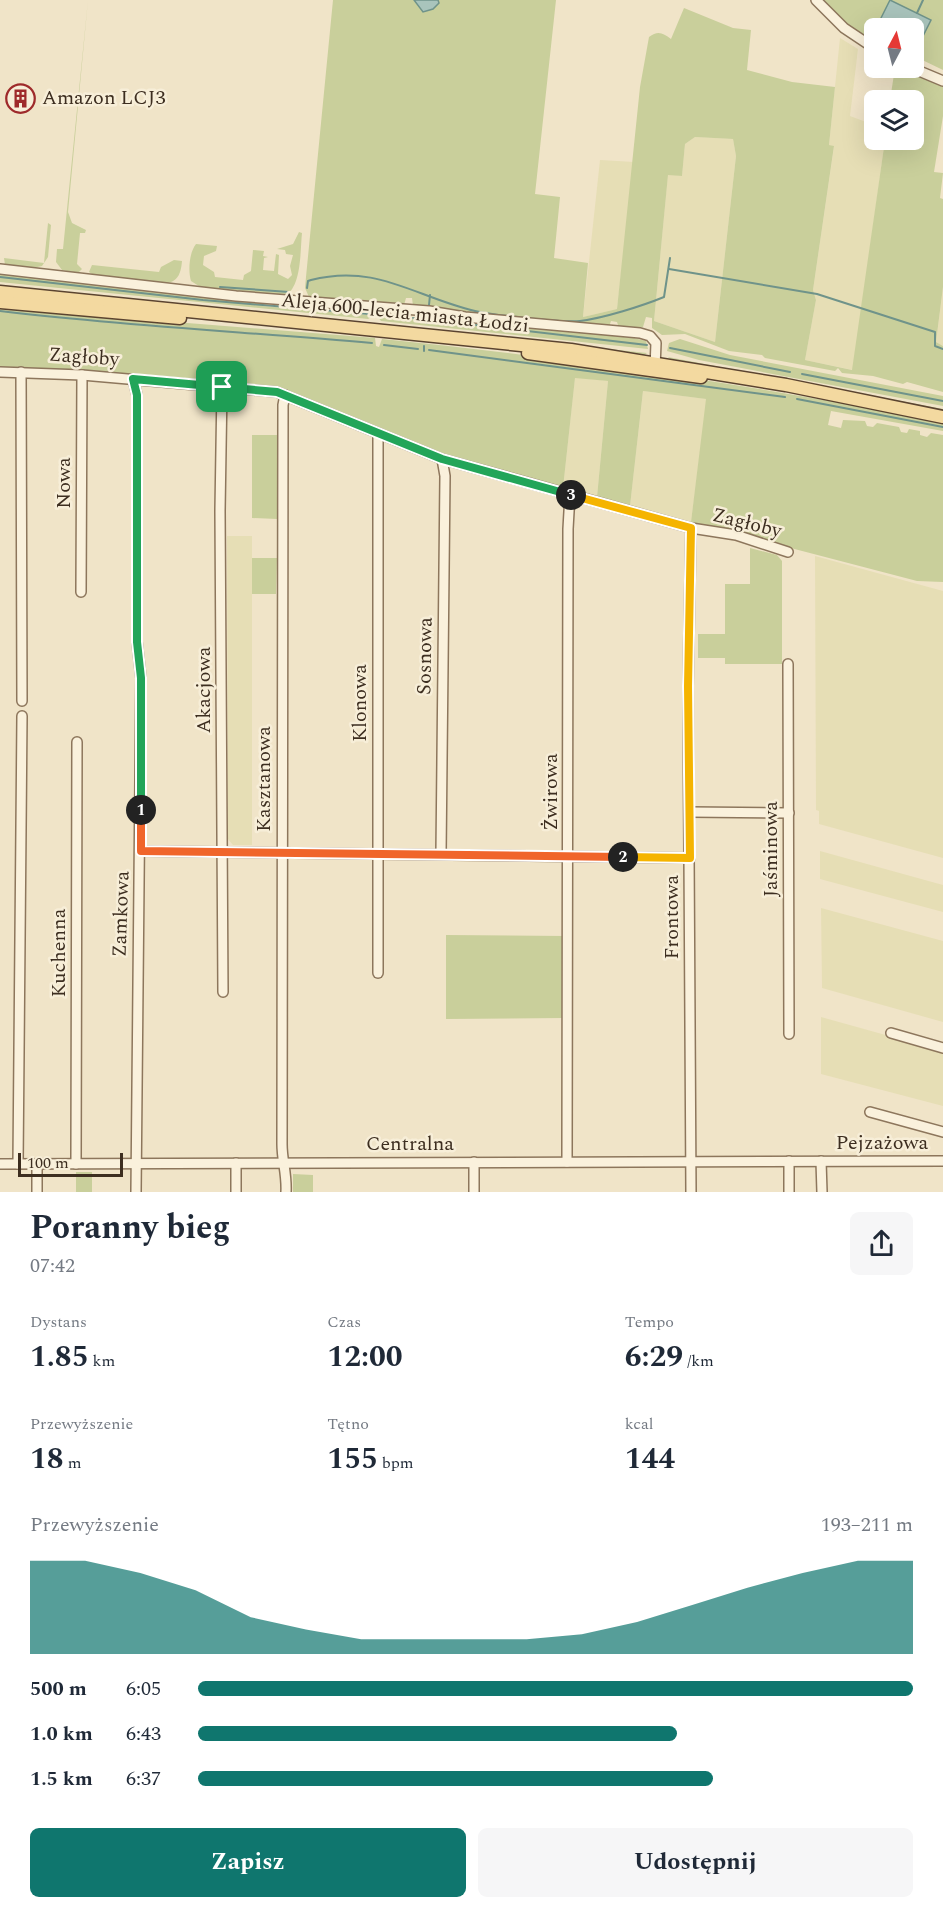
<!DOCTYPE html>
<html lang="pl">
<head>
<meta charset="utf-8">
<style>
  body { margin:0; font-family:Spectral,serif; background:#f6f6f7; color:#1f2937; height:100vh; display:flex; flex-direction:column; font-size:22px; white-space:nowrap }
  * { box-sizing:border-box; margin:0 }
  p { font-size:20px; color:#747a83 }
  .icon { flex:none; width:33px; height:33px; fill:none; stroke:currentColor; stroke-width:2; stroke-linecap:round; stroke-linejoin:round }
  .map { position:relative; height:1192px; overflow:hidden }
  .side { display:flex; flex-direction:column; background:#fff; flex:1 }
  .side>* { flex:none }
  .needle { width:39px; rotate:7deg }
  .buttons { position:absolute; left:864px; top:18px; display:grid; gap:12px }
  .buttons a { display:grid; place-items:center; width:60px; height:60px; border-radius:9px; background:#fff; box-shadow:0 6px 24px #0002; font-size:30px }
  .scale { position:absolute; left:18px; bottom:15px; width:105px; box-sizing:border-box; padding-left:6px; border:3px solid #3d2e20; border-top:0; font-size:16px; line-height:21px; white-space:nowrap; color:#3d2e20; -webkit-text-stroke:4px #f7eed8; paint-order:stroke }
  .pin { position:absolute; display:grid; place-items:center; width:51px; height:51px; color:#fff; margin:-26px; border-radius:12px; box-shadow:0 3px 9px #0006 }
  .km { position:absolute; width:30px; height:30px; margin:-15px; border-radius:50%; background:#222; color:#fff; font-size:16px; line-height:30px; text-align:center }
  .round { display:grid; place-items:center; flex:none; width:63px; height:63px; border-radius:9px; background:#f6f6f7 }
  .headline { display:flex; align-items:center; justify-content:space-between; height:102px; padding:0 30px }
  h1 { font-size:33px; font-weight:700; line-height:45px }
  .metrics { display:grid; grid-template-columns:repeat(3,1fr); gap:9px; height:102px; padding:6px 30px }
  .metrics div { display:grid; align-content:center }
  .metrics b { font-size:30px; font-weight:700 }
  .metrics small { font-size:16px; font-weight:400 }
  .metrics p { font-size:16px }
  .chart { height:168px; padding:12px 30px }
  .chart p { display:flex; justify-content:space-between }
  .chart svg { width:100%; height:108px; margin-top:6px; fill:#0f766e; opacity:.7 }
  .primary-button { display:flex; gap:12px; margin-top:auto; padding:12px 30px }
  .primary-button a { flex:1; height:69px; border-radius:9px; background:#0f766e; color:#fff; font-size:24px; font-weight:700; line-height:69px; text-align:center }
  .primary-button a+a { background:#f6f6f7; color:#1f2937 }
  ul { padding:0 30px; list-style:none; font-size:20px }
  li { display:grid; grid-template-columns:96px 72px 1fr; align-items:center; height:45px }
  li i { height:15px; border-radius:8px; background:#0f766e }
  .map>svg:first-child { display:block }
</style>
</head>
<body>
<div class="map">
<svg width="943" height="1192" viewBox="0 0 943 1192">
  <rect width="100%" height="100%" fill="#f0e4c8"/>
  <g fill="#e6deb5">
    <polygon points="840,38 858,49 850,116 874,125 874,140 885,140 853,370 805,360 816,300 813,290 834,147 829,145"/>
    <polygon points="695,137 733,139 736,156 715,342 654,321 668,174 682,176 685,144"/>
    <polygon points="600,160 634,162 617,309 583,317"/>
    <polygon points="943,287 943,346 936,342"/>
    <polygon points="575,377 608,381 597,497 563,488"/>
    <polygon points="643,391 707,399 691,522 630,506"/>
    <polygon points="227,536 252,536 252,845 233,845 228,839"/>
    <polygon points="815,556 943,591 943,858 819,824 819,811 816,810"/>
    <polygon points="820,851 943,885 943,912 820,879"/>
    <polygon points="821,908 943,941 943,1022 822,988"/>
    <polygon points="821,1017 943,1051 943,1106 821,1074"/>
  </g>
  <g fill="#c9cf9b" fill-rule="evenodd">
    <polygon points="88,0 68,212 72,223 86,230 85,233 80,233 77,264 82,269 78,273 62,270 56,262 57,249 63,249"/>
    <path d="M 333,0 L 556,0 L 535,194 L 560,197 L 554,258 L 588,263 L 583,317 L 617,309 L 640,87 L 649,37 C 658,30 663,33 671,39 L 684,8 L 733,28 L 751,30 L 747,70 L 792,82 L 835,87 L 829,145 L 834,146 L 813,290 L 816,300 L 805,360 L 852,370 L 885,140 L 914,140 L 914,100 L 890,100 L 895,68 L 902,68 L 943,85 L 943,116 L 934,172 L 943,173 L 940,198 L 943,199 L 943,287 L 936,342 L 943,346 L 943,392 L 907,382 L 903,384 L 873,376 L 842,373 L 838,368 L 835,371 L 765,358 L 762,355 L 729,351 L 685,334 L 662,335 L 652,328 L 652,318 L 646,317 L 643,327 L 619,328 L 617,322 L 611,321 L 609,327 L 413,306 L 412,298 L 406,298 L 404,305 L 363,303 L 362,299 L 358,301 L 309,297 L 305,288 L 306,277 ZM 695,137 L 733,139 L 736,156 L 715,342 L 654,321 L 668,175 L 682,176 L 685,144 Z"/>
    <polygon points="824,0 943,0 943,70 914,56 914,28 874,28 874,39 843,25"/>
    <polygon points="48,223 51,225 48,257 42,266 33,268 5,265 4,258 44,263"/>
    <path d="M 299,232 L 302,233 C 300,251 302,286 285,296 L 202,288 L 191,281 C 188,271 189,253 196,244 L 217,246 L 216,251 L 204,256 L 203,265 L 214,272 L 215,277 L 243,280 L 244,275 L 251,271 L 253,250 L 264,251 L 263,256 L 268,257 L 264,258 L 263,270 L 274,271 L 276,254 L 279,255 L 278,274 L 288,279 L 292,275 L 290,266 L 293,255 L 286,254 L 285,250 L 277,249 L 293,244 Z"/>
    <path d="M 174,260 L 182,261 C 181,272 179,281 167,283 L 95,276 L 89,272 L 92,265 L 159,272 L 161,267 Z"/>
    <polygon points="0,272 262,301 262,306 368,315 369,311 373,316 368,319 29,285 0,282"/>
    <polygon points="0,285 647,353 643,356 0,287"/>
    <path d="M 0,308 L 375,338 L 376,346 L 379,347 L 382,339 C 570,358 758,386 943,422 L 943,431 L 831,411 L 828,425 L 841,428 L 843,420 L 865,421 L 867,426 L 873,427 L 877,423 L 899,427 L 901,432 L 907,433 L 909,429 L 920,431 L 920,435 L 927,437 L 931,433 L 943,435 L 943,582 L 917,581 L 691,522 L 706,399 L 643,391 L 630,506 L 597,497 L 608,381 L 575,378 L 563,488 L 442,456 L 280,390 L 0,369 Z"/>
    <polygon points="381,312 381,316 422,319 422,316 393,313 458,320 430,316 432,321 475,326 476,322 634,338 646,341 648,349 381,321 377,316"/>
    <polygon points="680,339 730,355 943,396 943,406 699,360 667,351 669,343"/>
    <polygon points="668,357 943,409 943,412 672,361"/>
    <polygon points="252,435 278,435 277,519 252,518"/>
    <polygon points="750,548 777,555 782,561 782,664 725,664 725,658 698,658 698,634 725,634 725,584 750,584"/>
    <polygon points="252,558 277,558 276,594 252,594"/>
    <polygon points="446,935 565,936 563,1018 446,1019"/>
    <rect x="76" y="1172" width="16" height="20"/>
    <polygon points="293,1174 313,1175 313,1192 293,1192"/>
  </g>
  <g fill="#a9c4bc" stroke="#6f938a" stroke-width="1.5">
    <polygon points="414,0 438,0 439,3 433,9 423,12"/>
    <polygon points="890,0 931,20 919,44 914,42 914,28 888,28 878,24"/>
  </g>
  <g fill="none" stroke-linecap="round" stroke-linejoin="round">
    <g stroke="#6f938a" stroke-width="2">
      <polyline points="917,13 923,0"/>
      <polyline points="669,269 817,294 935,332 935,346 943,349"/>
      <polyline points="0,277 203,300 369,314"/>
      <polyline points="220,287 289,292"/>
      <path d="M 307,288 L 308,281 L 311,280 C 376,263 415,297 475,311 C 492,315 564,323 580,321 C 604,318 642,306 664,297 L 670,258"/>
      <polyline points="429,305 430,295"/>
      <path d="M 0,311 C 124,326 248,332 372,343"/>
      <polyline points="381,315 422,319"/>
      <polyline points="432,320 647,345"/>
      <polyline points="427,323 427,317"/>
      <polyline points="384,345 418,349"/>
      <polyline points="670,348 790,372"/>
      <polyline points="429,350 785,397"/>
      <polyline points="424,351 424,346"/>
      <polyline points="802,374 943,401"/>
      <polyline points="797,399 943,427"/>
    </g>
    <defs>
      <g id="minor">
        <polyline points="816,0 844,28 874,48"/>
        <polyline points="912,68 943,81"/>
        <polyline points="0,269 236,296 429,311 465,317 640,333 650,336 656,343 655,368"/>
        <polyline points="0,372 82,375 277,392 442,459 691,528 736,535 788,552"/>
        <polyline points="21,372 22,701"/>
        <polyline points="133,379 137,395 137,642 141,678 136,1192"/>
        <polyline points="222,387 220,511 223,992"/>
        <path d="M 285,395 L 283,405 L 282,1144 C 282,1161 287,1174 286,1192"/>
        <polyline points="81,592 82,375"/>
        <polyline points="788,664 789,1034"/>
        <polyline points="690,812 789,813"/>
        <polyline points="141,851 690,858"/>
        <polyline points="441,854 445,476 442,459"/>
        <polyline points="378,973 378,434"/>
        <polyline points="891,1033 943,1048"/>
        <polyline points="870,1112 943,1132"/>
        <polyline points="789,1161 789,1192"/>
        <polyline points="821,1161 822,1192"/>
        <polyline points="567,1162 568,529 570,494"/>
        <polyline points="0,1164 943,1161"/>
        <polyline points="18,1164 22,716"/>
        <polyline points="76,1164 77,742"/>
        <polyline points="37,1192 37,1164"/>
        <polyline points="236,1192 236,1163"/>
        <polyline points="474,1192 474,1162"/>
        <polyline points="691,1192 688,686 691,528"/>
      </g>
      <g id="major">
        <polyline points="0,292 571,350 786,385 943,417"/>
        <polyline points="0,302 180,318"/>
        <polyline points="528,353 701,377"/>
      </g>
    </defs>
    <use href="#minor" stroke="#8d765c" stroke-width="12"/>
    <use href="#major" stroke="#5b4430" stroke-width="15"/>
    <use href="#minor" stroke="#faf1dc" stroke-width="9"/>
    <use href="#major" stroke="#f3d9a0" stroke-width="12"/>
  </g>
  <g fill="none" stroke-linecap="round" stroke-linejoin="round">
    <defs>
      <polyline id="split-1" points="141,810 141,678 137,642 137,395 133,379 222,387"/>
      <polyline id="split-2" points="141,810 141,851 623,857"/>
      <polyline id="split-3" points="571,495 691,528 688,686 690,858 623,857"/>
      <polyline id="split-4" points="222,387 277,392 442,459 571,495"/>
    </defs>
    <use href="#split-1" stroke="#fff" stroke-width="12"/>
    <use href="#split-2" stroke="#fff" stroke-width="12"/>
    <use href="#split-3" stroke="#fff" stroke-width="12"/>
    <use href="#split-4" stroke="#fff" stroke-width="12"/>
    <use href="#split-1" stroke="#22a559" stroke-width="8"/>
    <use href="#split-2" stroke="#f0652b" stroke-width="8"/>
    <use href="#split-3" stroke="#f5b400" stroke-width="8"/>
    <use href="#split-4" stroke="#22a559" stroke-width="8"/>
  </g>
  <defs>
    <symbol id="building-ring" viewBox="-11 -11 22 22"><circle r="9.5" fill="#f7eed8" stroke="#9e2a2b" stroke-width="1.5"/><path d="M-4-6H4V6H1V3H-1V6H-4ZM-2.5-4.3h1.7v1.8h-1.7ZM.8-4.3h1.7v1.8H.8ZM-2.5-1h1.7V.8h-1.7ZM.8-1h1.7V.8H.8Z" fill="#9e2a2b"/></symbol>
  </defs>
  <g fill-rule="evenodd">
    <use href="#building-ring" x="4" y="82" width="33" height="33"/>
  </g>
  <g text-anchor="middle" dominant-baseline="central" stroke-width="5" stroke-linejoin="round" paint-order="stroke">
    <g font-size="20" fill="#3d2e20" stroke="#f7eed8" text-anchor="start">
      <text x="42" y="98">Amazon LCJ3</text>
    </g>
    <g font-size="20" fill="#3d2e20" stroke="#f7eed8">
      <text transform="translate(405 313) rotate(6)">Aleja 600-lecia miasta Łodzi</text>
      <text transform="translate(84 357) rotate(4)">Zagłoby</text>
      <text transform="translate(64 483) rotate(-90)">Nowa</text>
      <text transform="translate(747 523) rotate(14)">Zagłoby</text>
      <text transform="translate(425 656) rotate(-89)">Sosnowa</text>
      <text transform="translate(204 690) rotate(-90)">Akacjowa</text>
      <text transform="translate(360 703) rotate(-90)">Klonowa</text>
      <text transform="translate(264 779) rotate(-90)">Kasztanowa</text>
      <text transform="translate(551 792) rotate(-90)">Żwirowa</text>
      <text transform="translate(771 849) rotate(-90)">Jaśminowa</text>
      <text transform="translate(121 914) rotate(-88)">Zamkowa</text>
      <text transform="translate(672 917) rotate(-90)">Frontowa</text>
      <text transform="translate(59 953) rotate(-90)">Kuchenna</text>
      <text x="882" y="1143">Pejzażowa</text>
      <text x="410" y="1144">Centralna</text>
    </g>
  </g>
</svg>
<div class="buttons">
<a><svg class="needle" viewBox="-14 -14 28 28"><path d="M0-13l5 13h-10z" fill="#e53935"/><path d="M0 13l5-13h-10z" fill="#747a83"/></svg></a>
<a><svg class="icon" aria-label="layers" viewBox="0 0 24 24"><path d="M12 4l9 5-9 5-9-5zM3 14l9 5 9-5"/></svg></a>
</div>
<div class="scale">100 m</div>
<div class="pin" style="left:222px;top:387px;background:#1e9e55"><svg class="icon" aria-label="arrive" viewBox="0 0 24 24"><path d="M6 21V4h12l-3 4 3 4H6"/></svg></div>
<b class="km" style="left:141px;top:810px">1</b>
<b class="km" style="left:623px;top:857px">2</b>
<b class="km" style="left:571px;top:495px">3</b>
</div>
<section class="side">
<div class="headline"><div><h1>Poranny bieg</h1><p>07:42</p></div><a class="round"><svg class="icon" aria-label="share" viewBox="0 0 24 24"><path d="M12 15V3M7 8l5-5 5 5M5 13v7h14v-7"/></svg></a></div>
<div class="metrics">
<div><p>Dystans</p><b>1.85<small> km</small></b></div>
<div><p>Czas</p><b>12:00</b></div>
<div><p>Tempo</p><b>6:29<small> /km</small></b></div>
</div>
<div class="metrics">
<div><p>Przewyższenie</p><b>18<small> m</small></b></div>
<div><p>Tętno</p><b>155<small> bpm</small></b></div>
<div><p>kcal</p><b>144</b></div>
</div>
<div class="chart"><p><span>Przewyższenie</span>193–211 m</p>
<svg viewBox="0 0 160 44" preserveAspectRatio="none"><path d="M0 44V6L10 6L20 11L30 18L40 29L50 34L60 38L70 38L80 38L90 38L100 36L110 31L120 24L130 17L140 11L150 6L160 6V44z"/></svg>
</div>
<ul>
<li><b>500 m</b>6:05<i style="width:100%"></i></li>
<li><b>1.0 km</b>6:43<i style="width:67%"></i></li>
<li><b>1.5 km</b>6:37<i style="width:72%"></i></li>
</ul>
<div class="primary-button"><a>Zapisz</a><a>Udostępnij</a></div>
</section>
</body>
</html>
